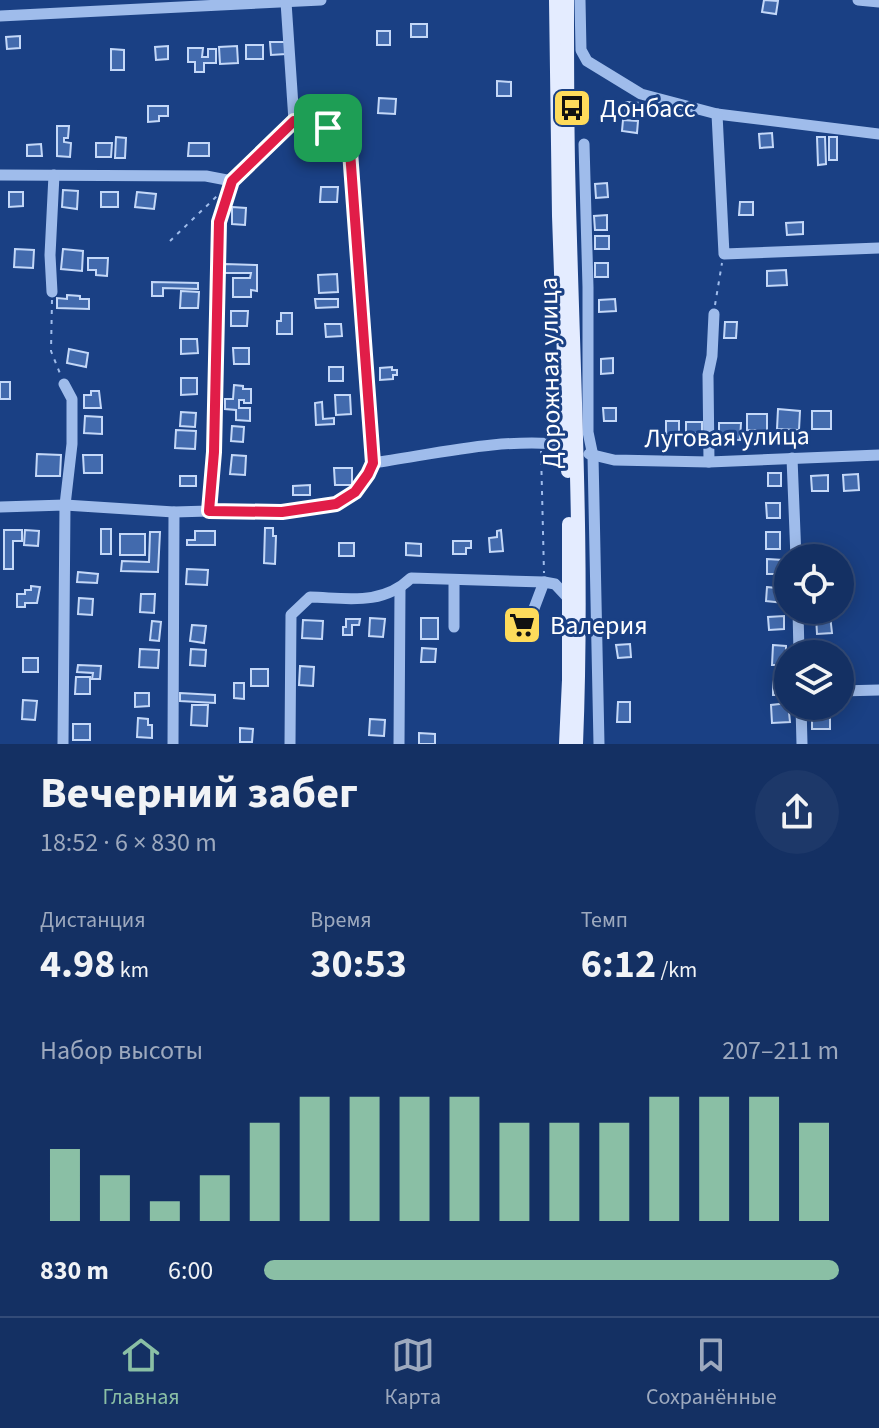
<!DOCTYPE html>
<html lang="ru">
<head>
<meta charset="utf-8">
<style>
  body { margin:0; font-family:"Source Sans 3",sans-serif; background:#1d3869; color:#f1f3f6; height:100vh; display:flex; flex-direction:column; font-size:30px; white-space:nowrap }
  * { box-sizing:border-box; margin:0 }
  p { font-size:26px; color:#9da9be }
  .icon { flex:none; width:44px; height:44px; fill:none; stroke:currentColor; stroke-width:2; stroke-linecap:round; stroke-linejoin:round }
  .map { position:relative; height:744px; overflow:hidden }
  .details { display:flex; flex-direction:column; background:#143063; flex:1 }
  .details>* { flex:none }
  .controls { position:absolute; left:774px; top:544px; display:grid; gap:16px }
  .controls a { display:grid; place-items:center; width:80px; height:80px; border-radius:50%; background:#143063; box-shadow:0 4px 20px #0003,0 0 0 2px #334b78; font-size:40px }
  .pin { position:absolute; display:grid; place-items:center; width:68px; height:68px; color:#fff; margin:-34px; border-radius:16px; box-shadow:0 4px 12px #0006 }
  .round { display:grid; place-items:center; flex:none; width:84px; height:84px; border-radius:42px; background:#1d3869 }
  .summary { display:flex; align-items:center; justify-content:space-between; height:136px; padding:0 40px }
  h1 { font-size:44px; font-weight:700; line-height:60px }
  .stats { display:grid; grid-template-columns:repeat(3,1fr); gap:12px; height:136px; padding:8px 40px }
  .stats div { display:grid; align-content:center }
  .stats b { font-size:40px; font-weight:700 }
  .stats small { font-size:22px; font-weight:400 }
  .stats p { font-size:22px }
  .chart { height:224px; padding:16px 40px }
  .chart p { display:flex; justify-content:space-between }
  .chart svg { width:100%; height:144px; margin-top:8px; stroke:#8abfa5; stroke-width:6 }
  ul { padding:0 40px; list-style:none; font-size:26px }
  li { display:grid; grid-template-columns:128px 96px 1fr; align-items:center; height:60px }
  li i { height:20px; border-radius:10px; background:#8abfa5 }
  .tabs { display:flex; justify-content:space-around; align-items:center; height:112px; border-top:2px solid #334b78; background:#143063; font-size:22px; color:#9da9be }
  .tabs a { display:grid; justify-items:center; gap:4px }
  .tabs .current { color:#8abfa5 }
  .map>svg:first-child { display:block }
</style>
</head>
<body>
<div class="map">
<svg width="879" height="744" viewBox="0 0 879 744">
  <rect width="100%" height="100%" fill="#1a4084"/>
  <g fill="#426aad" stroke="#c4d8f8" stroke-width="2">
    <polygon points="764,0 778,1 776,14 762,12"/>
    <rect x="411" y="24" width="16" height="13"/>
    <rect x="377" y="31" width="13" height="14"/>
    <polygon points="20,36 20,48 7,49 6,37"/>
    <polygon points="270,42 285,42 286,54 271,55"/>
    <rect x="246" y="45" width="17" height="14"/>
    <polygon points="168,46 168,59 156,60 155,47"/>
    <polygon points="237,46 238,63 220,64 219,47"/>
    <polygon points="188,48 203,48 202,57 208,57 208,49 216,49 216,63 204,63 204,72 195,72 195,62 188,62"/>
    <polygon points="111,49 124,50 124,70 111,70"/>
    <polygon points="497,81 511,82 511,96 497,96"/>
    <polygon points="379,98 396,99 395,114 378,113"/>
    <polygon points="626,102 640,103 640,115 625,114"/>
    <polygon points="148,106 168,106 168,116 159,116 159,121 148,122"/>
    <polygon points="623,120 638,121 637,133 622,131"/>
    <polygon points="57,126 69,126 68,138 64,138 64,142 71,143 70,157 57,156"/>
    <polygon points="772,133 773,147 760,148 759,134"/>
    <polygon points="116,137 126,138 125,158 115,158"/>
    <polygon points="817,137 825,137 826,164 818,165"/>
    <rect x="829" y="137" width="8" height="23"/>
    <polygon points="321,140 338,142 337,160 319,158"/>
    <polygon points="96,143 112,143 111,157 96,157"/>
    <polygon points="189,143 209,143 209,156 188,156"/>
    <polygon points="41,144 42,156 27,156 27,145"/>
    <polygon points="607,183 608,197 596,198 595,184"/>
    <polygon points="321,187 338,187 337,202 320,202"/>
    <polygon points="63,190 78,191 77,209 62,207"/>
    <polygon points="9,192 23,192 23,206 9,207"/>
    <rect x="101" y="192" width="17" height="15"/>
    <polygon points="137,192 156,194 154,209 135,207"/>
    <polygon points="740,202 753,202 753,215 739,215"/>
    <polygon points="232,207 246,208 245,225 232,224"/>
    <polygon points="607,215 607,230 595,230 594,216"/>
    <polygon points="803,222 803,234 787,235 786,223"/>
    <rect x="595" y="236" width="14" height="13"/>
    <polygon points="15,249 34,250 33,268 14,267"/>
    <polygon points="63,249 83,251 82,271 61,269"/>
    <polygon points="88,258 108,258 107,276 96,275 96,270 88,270"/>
    <rect x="595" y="263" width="13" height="14"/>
    <polygon points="225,264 257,265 257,291 251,290 251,297 233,297 233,278 250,278 251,273 225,273"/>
    <polygon points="786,270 787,285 767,286 767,271"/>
    <polygon points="337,274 338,292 319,293 318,275"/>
    <polygon points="152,282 198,283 198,289 163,288 163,296 152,296"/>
    <polygon points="181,291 199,292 198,308 180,308"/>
    <polygon points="67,295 80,296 80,299 89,299 89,309 57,308 57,298 67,299"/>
    <polygon points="315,299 338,299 338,307 316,308"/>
    <polygon points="615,299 616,311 599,312 599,300"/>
    <polygon points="231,311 248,311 247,326 231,326"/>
    <polygon points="281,313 292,313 292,334 277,334 277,321 281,321"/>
    <polygon points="725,322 737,322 736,338 724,338"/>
    <polygon points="325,324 341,324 342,336 326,337"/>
    <polygon points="181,339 197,339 198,353 181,354"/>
    <polygon points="233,348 249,348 249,364 234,364"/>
    <polygon points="69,349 88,353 86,367 67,363"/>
    <polygon points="613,358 613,373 601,374 601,359"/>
    <rect x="329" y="367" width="14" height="14"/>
    <polygon points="392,367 392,370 397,370 397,375 393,375 393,379 380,380 380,368"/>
    <polygon points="181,378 197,378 197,394 181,395"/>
    <rect x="0" y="382" width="10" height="17"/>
    <polygon points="234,385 243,386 243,389 251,389 251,403 244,403 244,400 239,400 239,408 250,408 250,421 236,420 236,410 225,409 225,399 233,399"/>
    <polygon points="91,391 99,391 101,408 84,408 84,395 91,395"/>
    <polygon points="335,395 350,395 351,414 336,415"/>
    <polygon points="322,402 323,419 334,418 334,424 316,425 315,403"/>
    <polygon points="603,408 616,408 616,421 604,421"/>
    <polygon points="778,409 800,411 799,430 777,429"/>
    <rect x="812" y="411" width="19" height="18"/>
    <polygon points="181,412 196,413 195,427 180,426"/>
    <polygon points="747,414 767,414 767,431 747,430"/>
    <polygon points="85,416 102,417 102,434 84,433"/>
    <rect x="666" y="421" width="13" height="14"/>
    <rect x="686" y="422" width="16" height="11"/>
    <polygon points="719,423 741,423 740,440 719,439"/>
    <polygon points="232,426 244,427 243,442 231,441"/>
    <polygon points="176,430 196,431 195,449 175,448"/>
    <polygon points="37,454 61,455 60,476 36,476"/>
    <polygon points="83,455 102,455 102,473 84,473"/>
    <polygon points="232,455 246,456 245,475 230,474"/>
    <polygon points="334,468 352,468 352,485 335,485"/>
    <rect x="768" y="473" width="13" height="13"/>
    <polygon points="858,474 859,490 844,491 843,475"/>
    <polygon points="828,475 828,491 812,491 811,476"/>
    <rect x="180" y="476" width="16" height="10"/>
    <polygon points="310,485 310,495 293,495 293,486"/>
    <polygon points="766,503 780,503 780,518 767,518"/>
    <polygon points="265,528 273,528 273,536 276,536 275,564 264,563"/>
    <rect x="101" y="529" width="10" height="25"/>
    <polygon points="4,530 22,530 22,541 13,541 13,569 4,569"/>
    <polygon points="25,530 39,531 38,546 24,545"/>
    <polygon points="501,530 503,551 490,552 489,538 497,537 497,531"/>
    <polygon points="195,531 215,531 215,545 187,545 187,540 195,540"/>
    <polygon points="150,532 160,532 158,572 121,571 122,561 149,562"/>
    <rect x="766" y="532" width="14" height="17"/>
    <rect x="120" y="534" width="25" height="21"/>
    <polygon points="453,541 471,541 471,548 466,548 466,554 453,554"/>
    <rect x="339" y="543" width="15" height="13"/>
    <polygon points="406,543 421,544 421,556 406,555"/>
    <polygon points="767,559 783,560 782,574 767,574"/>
    <polygon points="187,569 208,570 207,585 186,584"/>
    <polygon points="78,572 98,574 97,583 77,582"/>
    <polygon points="31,586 40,587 37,603 25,603 25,607 17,607 17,594 25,594 25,590 31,590"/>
    <polygon points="767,587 785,589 784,603 766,601"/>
    <polygon points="141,594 155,594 154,613 140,612"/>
    <polygon points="79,598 93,599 92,615 78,614"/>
    <polygon points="508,614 524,615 523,636 507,635"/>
    <polygon points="830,615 832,633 817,634 816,616"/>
    <polygon points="784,616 784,629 769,630 768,617"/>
    <polygon points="370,618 385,619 383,637 369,636"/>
    <rect x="421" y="618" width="17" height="21"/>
    <polygon points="346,619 360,619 359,625 352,625 352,635 343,635 343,627 346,627"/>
    <polygon points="303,620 323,621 322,639 302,638"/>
    <polygon points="152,621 161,622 159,641 150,640"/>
    <polygon points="192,625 206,626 204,643 190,641"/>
    <polygon points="630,644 631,657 618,658 616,645"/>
    <polygon points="773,645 786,646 786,665 772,665"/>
    <polygon points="422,648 436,649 435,662 421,662"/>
    <polygon points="140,649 159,650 158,668 139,667"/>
    <polygon points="191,649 206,650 205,666 190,665"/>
    <rect x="23" y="658" width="15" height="14"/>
    <polygon points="78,665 101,666 100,679 92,679 93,673 77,672"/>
    <polygon points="300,666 314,667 313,686 299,685"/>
    <rect x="251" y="669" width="17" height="17"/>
    <polygon points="76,677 90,677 90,694 75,694"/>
    <rect x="773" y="681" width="14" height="14"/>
    <polygon points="234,683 244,683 244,699 234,698"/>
    <polygon points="135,693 149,693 149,706 135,707"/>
    <polygon points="180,693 215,695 215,703 180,701"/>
    <polygon points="23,700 37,701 35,720 22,719"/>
    <polygon points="618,702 630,702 630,722 617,722"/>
    <polygon points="788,703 790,722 772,723 771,705"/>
    <polygon points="192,705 208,705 207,726 191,725"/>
    <polygon points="830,710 830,729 812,729 812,711"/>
    <polygon points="138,718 148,719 148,725 152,725 152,738 137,737"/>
    <polygon points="370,719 385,720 384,736 369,735"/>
    <rect x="73" y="724" width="17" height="16"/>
    <polygon points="240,728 253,729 252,742 240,742"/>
    <polygon points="419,733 435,734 435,744 419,744"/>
  </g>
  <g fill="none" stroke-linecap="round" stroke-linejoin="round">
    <g stroke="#9fbceb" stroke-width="2" stroke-dasharray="4 6" stroke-linecap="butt">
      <polyline points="170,241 217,196"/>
      <polyline points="52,300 51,351 61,376"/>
      <polyline points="715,305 722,263"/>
      <polyline points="541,451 544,573"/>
      <polyline points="218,511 282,512 336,504 355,492 369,472"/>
    </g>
    <g stroke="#9fbceb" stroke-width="11">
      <polyline points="580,0 581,50 587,61 641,94 717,114 879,134"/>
      <polyline points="858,0 879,2"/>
      <path d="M 286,2 L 294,121 L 328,128 L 349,138 L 373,463 C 436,454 503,437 567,445"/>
      <polyline points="0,16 321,0"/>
      <polyline points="717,114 724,254 879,248"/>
      <polyline points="584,144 588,287 588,432 593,456 599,744"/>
      <polyline points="0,175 206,176 232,181 219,222 214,452 209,511 174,512 65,505 0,507"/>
      <polyline points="232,181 294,121"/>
      <polyline points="52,292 50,255 54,175"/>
      <polyline points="589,454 614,460 709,462 879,455"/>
      <polyline points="792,458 796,558"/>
      <polyline points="709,462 708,375 712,356 714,314"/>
      <polyline points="454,580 454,627"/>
      <polyline points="798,610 799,654"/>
      <polyline points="533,611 544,582"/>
      <polyline points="840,691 879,690"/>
      <polyline points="801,706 802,744"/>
      <polyline points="63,744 65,505 72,444 72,399 64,384"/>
      <polyline points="173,744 174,512"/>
      <path d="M 290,744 L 291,615 L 310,597 C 347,598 382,606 411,578 L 544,582 L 555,584 L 569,599"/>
      <polyline points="399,744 400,589"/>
    </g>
    <g stroke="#e4ecff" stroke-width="14">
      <polyline points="556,0 559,216 568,471"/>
      <path d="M 567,0 C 567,54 567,109 568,163 C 572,357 584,550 576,744"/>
      <polyline points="566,744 569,680 569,524"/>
    </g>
  </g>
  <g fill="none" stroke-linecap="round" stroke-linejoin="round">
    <defs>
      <polygon id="route" points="294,121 328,128 349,138 373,463 368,474 355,492 336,504 282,512 209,511 214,452 219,222 232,181"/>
    </defs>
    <use href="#route" stroke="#fff" stroke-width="16"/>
    <use href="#route" stroke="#e11d48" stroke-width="10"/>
  </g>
  <defs>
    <symbol id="bus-square" viewBox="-11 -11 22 22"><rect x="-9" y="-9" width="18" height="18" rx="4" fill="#fedb5b" stroke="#1a4084"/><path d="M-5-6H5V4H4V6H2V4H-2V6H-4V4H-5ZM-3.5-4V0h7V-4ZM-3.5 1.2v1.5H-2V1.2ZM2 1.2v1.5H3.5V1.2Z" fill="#111"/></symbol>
    <symbol id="supermarket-square" viewBox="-11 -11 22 22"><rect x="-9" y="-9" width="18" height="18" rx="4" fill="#fedb5b" stroke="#1a4084"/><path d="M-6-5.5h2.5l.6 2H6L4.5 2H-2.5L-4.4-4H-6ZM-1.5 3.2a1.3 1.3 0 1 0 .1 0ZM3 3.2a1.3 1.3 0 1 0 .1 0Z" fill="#111"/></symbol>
  </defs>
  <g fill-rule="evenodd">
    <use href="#bus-square" x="550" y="86" width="44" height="44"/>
    <use href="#supermarket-square" x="500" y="603" width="44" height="44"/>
  </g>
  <g text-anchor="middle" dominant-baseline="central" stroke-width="6" stroke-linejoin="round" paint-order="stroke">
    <g font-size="26" fill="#fff" stroke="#1a4084" text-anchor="start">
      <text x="600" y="108">Донбасс</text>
      <text x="550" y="625">Валерия</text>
    </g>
    <g font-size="26" fill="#fff" stroke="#1a4084">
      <text transform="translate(550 373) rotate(-91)">Дорожная улица</text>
      <text transform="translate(727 437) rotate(-1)">Луговая улица</text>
    </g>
  </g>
</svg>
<div class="controls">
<a><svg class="icon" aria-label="locate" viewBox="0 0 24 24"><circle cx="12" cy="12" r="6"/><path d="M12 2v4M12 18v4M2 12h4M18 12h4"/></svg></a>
<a><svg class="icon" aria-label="layers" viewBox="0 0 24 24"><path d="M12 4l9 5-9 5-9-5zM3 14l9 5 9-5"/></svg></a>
</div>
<div class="pin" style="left:328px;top:128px;background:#1e9e55"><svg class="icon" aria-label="arrive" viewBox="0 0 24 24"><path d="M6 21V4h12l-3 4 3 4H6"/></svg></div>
</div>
<section class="details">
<div class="summary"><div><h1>Вечерний забег</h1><p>18:52 · 6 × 830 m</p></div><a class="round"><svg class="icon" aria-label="share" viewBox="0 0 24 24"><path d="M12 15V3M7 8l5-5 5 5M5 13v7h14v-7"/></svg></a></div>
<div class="stats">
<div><p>Дистанция</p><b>4.98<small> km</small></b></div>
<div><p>Время</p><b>30:53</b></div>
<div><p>Темп</p><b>6:12<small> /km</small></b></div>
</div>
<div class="chart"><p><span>Набор высоты</span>207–211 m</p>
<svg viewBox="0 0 160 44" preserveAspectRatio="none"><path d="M5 44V22M15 44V30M25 44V38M35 44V30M45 44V14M55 44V6M65 44V6M75 44V6M85 44V6M95 44V14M105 44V14M115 44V14M125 44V6M135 44V6M145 44V6M155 44V14"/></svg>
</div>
<ul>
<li><b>830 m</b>6:00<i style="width:100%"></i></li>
</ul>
</section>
<nav class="tabs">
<a class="current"><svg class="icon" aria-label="home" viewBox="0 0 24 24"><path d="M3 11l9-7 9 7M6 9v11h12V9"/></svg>Главная</a>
<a><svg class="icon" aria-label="map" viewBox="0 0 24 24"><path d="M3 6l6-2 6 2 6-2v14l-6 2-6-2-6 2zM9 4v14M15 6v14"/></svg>Карта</a>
<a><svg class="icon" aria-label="saved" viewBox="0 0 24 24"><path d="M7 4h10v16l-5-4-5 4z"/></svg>Сохранённые</a>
</nav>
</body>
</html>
